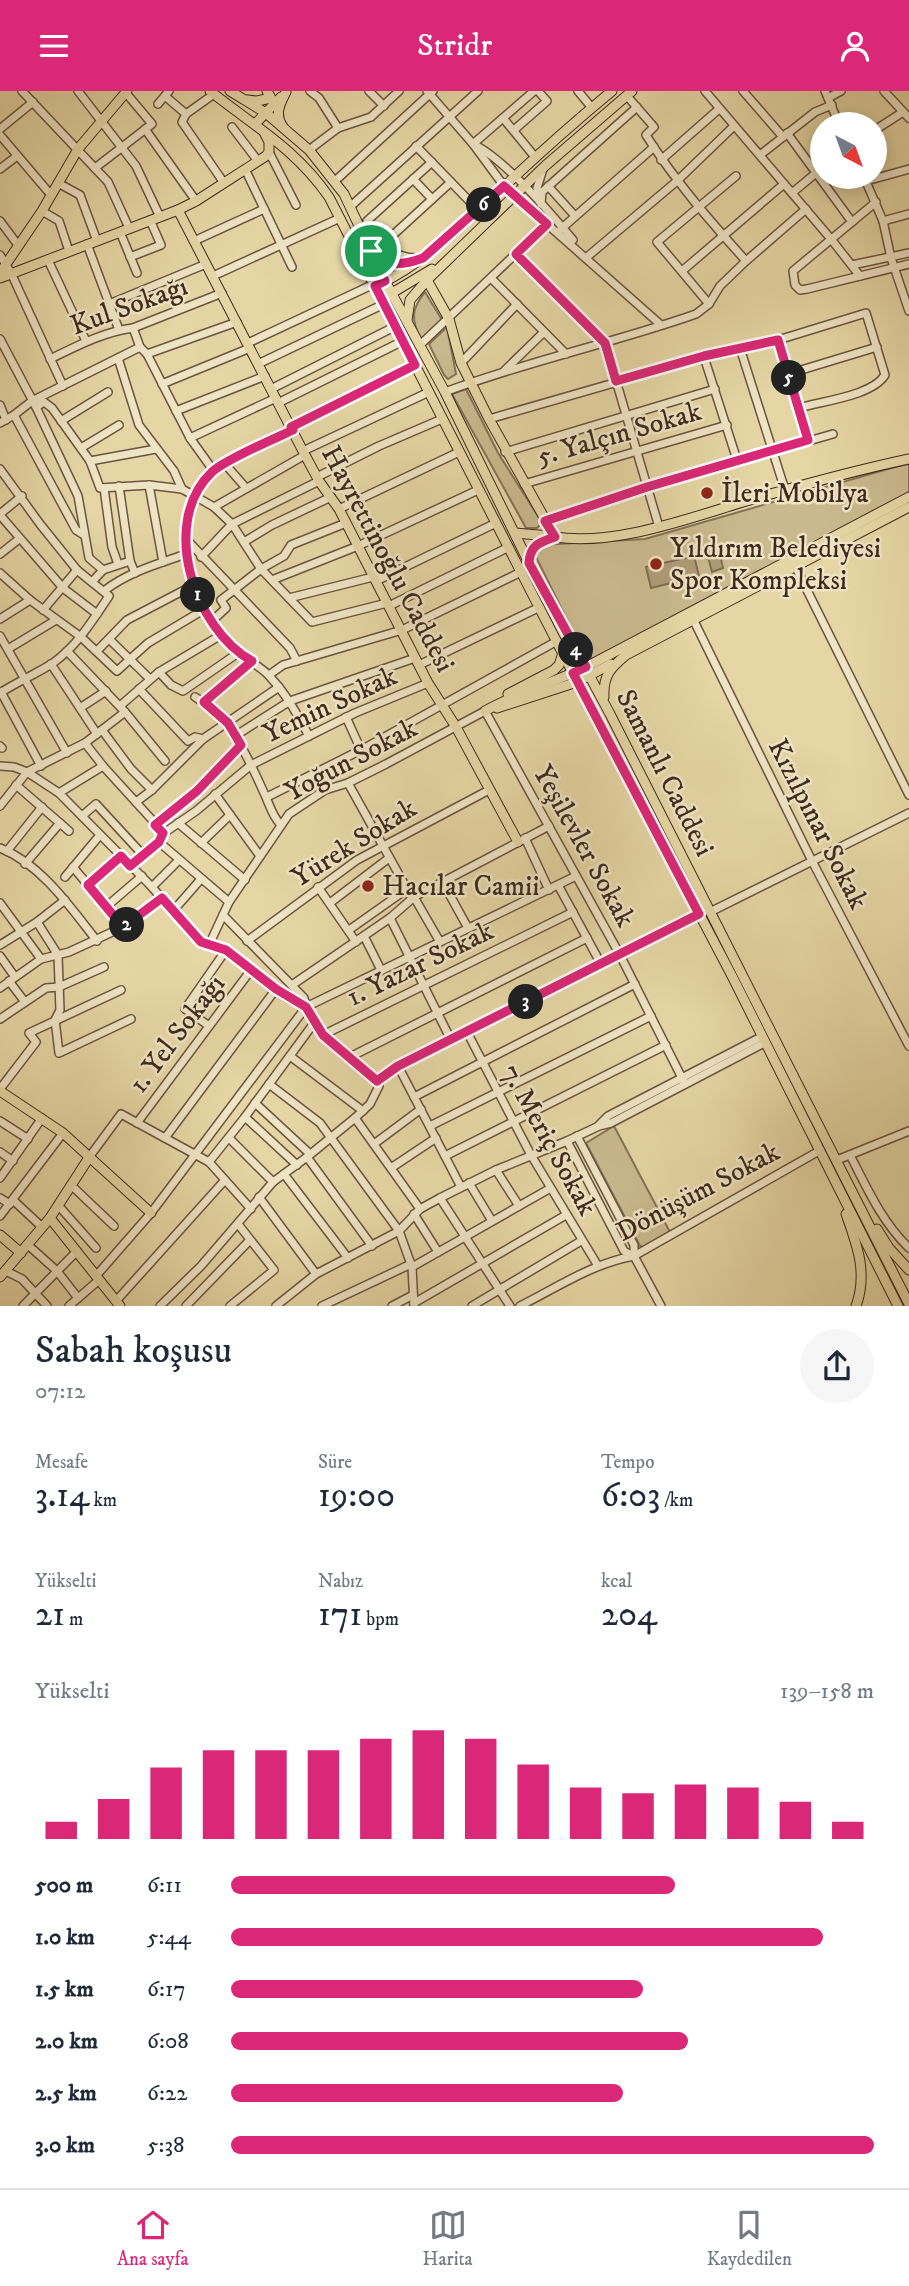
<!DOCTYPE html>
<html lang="tr">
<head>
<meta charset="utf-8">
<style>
  body { margin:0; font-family:"IM FELL DW Pica",serif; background:#f6f6f7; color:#1f2937; height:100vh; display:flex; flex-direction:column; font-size:26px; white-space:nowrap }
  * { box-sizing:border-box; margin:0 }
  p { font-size:23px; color:#747a83 }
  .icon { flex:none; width:38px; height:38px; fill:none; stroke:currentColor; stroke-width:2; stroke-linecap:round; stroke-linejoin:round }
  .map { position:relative; height:1215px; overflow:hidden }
  .details { display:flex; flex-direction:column; background:#fff; flex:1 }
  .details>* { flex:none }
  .needle { width:46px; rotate:139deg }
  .buttons { position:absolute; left:810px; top:21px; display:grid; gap:14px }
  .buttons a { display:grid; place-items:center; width:77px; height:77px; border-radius:50%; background:#fff; box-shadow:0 4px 18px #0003; font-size:35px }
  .pin { position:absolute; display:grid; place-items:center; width:60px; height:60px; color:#fff; margin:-30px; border:4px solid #fff; border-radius:50%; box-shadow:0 2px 7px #0007 }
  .km { position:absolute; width:35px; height:35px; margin:-18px; border-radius:50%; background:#222; color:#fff; font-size:19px; line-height:35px; text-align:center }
  .round { display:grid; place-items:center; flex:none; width:74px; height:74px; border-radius:37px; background:#f6f6f7 }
  .summary { display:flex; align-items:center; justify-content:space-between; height:119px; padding:0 35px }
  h1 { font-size:38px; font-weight:600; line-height:52px }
  .figures { display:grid; grid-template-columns:repeat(3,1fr); gap:10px; height:119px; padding:7px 35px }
  .figures div { display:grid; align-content:center }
  .figures b { font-size:35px; font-weight:600 }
  .figures small { font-size:19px; font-weight:400 }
  .figures p { font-size:19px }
  .chart { height:196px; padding:14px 35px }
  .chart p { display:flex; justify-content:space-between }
  .chart svg { width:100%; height:126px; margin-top:7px; stroke:#db2777; stroke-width:6 }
  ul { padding:0 35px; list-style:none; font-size:23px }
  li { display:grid; grid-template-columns:112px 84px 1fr; align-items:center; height:52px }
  li i { height:18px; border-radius:9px; background:#db2777 }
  header { display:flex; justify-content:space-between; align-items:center; height:91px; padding:0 35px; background:#db2777; color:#fff; font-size:32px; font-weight:600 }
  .dock { display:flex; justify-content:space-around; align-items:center; height:98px; border-top:2px solid #e0e1e3; background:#fff; font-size:19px; color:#747a83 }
  .dock a { display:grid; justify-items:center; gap:4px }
  .dock .current { color:#db2777 }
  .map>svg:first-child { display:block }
</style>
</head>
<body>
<header><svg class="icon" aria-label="menu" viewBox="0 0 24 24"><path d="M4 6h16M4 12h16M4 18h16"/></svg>Stridr<svg class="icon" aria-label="person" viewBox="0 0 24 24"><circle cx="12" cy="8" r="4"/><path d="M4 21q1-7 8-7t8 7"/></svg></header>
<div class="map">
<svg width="909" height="1215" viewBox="0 0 909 1215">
  <rect width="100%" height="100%" fill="#e6d6a5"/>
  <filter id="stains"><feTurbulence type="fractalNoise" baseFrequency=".00286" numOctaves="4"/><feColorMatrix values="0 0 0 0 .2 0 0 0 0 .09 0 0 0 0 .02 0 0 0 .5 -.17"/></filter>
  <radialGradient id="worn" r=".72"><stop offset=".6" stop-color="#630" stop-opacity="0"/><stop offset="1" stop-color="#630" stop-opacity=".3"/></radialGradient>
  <g fill="#cab98e" stroke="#857256" stroke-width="2">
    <path d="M 425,201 L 442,229 L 421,248 C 411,229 411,218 425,201 Z"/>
    <polygon points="447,236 456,283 448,288 444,284 429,253"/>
    <polygon points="466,298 498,362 541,430 541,433 537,437 526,437 452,303"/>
    <polygon points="909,372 909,402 594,567 586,567 535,464 535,457 540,454 645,448"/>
    <polygon points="614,1035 670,1141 643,1156 640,1155 586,1052"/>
  </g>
  <g fill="#ae9c77" stroke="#826e54" stroke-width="2">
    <polygon points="719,459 723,477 712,481 707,462"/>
    <polygon points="694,465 699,485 651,497 646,476"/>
  </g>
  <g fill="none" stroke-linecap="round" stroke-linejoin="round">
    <defs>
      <g id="minor">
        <polyline points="22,0 108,91 129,137"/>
        <polyline points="78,0 136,75 160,126"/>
        <polyline points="310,0 319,7 338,37"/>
        <polyline points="369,0 384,15"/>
        <polyline points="427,0 473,53 504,95 661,234"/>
        <polyline points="578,0 592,17"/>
        <polyline points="705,0 831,148 860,185"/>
        <polyline points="743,0 783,46"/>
        <polyline points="825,0 839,33"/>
        <polyline points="884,0 909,27"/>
        <polyline points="214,3 186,23 182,31 224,92"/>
        <polyline points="165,5 186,23"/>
        <path d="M 627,5 L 654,36 L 646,44 C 675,90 710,130 746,170"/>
        <polyline points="828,7 841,0"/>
        <polyline points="158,13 169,0"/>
        <polyline points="503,27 535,66"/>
        <polyline points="232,36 258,70"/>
        <polyline points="0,38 33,11"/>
        <polyline points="145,38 196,110"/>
        <polyline points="514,39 547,10 538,0"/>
        <polyline points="875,39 903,21"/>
        <polyline points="787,42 852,131"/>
        <polyline points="0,44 51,104"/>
        <polyline points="473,53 534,0"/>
        <polyline points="416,55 478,119"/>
        <path d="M 477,55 C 509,73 549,120 573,149"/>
        <polyline points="309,59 338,37 371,26 399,0"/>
        <polyline points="269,61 296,114"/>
        <polyline points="760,64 815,21 832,14"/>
        <polyline points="661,69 719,18"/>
        <polyline points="95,77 152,33 126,2"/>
        <polyline points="0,78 17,65"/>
        <polyline points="245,78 292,176"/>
        <polyline points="864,86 883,130 891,167 909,220"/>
        <polyline points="413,88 432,108"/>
        <polyline points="335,90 433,0"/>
        <polyline points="866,90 909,78"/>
        <polyline points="58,92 80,104 97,150"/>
        <polyline points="548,95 575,125"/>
        <polyline points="792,102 822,77"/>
        <polyline points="539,110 537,97 543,78"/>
        <polyline points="876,111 793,180 795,194 800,199 807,198 909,173"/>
        <polyline points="541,113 542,101 637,16"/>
        <polyline points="351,115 478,0"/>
        <polyline points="42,120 59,130 69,160"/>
        <polyline points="0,130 18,154"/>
        <polyline points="883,130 909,123"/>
        <polyline points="561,138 654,56"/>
        <polyline points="120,141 137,182"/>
        <polyline points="194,150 264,118"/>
        <polyline points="87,153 119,239"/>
        <polyline points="382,154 451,91"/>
        <polyline points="516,163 605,252 659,436"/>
        <polyline points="0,164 11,182 63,295"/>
        <polyline points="130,166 161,154 150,129"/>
        <polyline points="587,166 677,90 734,35"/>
        <path d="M 416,167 C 392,167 377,150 367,130 L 432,71"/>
        <polyline points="48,169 86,250"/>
        <polyline points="852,174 909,162"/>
        <polyline points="682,180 784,93"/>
        <polyline points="213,185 340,127"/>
        <polyline points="491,187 566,263"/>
        <polyline points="109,213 206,173"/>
        <polyline points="709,213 657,151 736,85"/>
        <polyline points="133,237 140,256 147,263 190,347 213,379"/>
        <polyline points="0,248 36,316 78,405 89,467 103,479"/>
        <polyline points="778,249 808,349"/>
        <polyline points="248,252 374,193"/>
        <polyline points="420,254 547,133"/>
        <polyline points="740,257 785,399"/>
        <polyline points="147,263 237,231"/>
        <polyline points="704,266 737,369"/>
        <path d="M 118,267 L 139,334 L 174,380 L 182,398 L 193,404 C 190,419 186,436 186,452 C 186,490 208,536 237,561 C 248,571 262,575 271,587 C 287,604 298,625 309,645"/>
        <path d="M 50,268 C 77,255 103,241 133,237 L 222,202"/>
        <polyline points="461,272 517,213"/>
        <polyline points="258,273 384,213"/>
        <polyline points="505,279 544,241"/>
        <polyline points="788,283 877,256"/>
        <polyline points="162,293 250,257"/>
        <polyline points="271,298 396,235"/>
        <path d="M 445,301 C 527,270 614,252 696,223 L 709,213 L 720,195 L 746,170 L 806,118"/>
        <polyline points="278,312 403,250"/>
        <polyline points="0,314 6,329"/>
        <polyline points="36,316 44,311 52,317 90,370 100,397 149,394 182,398"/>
        <polyline points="176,320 265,285"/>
        <polyline points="14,324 76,439 84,444"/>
        <path d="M 489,328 L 704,266 L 778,249 L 866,222 L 885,284 C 872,305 822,310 799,317"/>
        <polyline points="61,330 108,301"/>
        <polyline points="0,332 14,324 32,310 140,256"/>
        <polyline points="291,336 415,274"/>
        <polyline points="293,339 213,379 193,404 214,416 232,433 261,478 312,531 387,512"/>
        <polyline points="190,347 276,307"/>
        <polyline points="81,357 119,334"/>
        <polyline points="303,360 429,301"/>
        <polyline points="505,361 715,298"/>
        <polyline points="90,370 156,358"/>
        <polyline points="225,373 246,397"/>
        <path d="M 0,378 L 40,433 L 77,479 L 109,505 C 93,529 77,555 53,572 C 36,583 17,591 0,602"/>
        <polyline points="317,386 379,355 442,328"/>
        <polyline points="524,393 727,334"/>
        <polyline points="149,394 163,471"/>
        <polyline points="119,395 130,470 135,482"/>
        <polyline points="104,397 112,456 118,473"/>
        <polyline points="214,416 305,364"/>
        <polyline points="339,418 459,361"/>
        <polyline points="0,423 22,405"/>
        <polyline points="0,424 63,497 97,523"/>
        <polyline points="545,430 647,396 833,343"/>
        <polyline points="186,448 290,557 297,570"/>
        <polyline points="244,451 272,434 331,406"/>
        <polyline points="0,463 19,448"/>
        <polyline points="201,466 232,433 319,390"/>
        <polyline points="795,475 909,704"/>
        <polyline points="0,482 30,509 81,546 117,580 148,552 205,518"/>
        <polyline points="272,489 358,455 478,399"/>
        <polyline points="376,490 496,432"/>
        <polyline points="92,491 103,479 130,470"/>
        <path d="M 104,500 C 128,481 158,473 186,463"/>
        <polyline points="289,507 373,486"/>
        <polyline points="389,515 509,456"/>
        <polyline points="43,519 77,479"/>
        <polyline points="0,528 30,509"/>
        <polyline points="693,528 812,770 909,955"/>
        <polyline points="212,530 226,517 221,509 261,478 284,465 291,454 346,432"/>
        <polyline points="0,545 67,662"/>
        <polyline points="109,548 150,588"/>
        <polyline points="8,558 56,529"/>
        <polyline points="67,560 125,621 165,670"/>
        <polyline points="97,560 127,529 194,494"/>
        <polyline points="51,573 97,643"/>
        <polyline points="419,574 540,516"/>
        <polyline points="159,581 171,594 183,600 238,562"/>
        <polyline points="269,584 283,574 402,539 521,481"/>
        <polyline points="139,598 188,650 195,646 203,648"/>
        <polyline points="1,601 41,675"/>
        <path d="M 195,606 C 232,627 248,667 265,704 C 270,715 272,724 280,733"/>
        <polyline points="204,611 252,570"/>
        <polyline points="120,615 159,581 221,544"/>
        <polyline points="80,617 106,600"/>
        <polyline points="346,626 361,659"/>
        <polyline points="102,639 131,678 152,699"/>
        <polyline points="235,645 290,610 415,567"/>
        <polyline points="85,652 103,675 164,742"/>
        <polyline points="0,655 2,657"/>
        <path d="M 0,675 L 14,676 L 27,681 L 59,702 L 152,796 L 193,845 C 204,854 214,853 226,859 C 248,877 278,907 306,916"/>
        <polyline points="348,692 407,798 414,806 440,851"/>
        <polyline points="16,694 69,740"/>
        <polyline points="59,702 103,675"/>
        <polyline points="215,703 260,765"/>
        <polyline points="267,706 361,659 557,550"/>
        <polyline points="136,711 152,699 203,648 279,596"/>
        <polyline points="0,715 27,681 85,652 125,621"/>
        <polyline points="82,725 96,713 143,764"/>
        <polyline points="178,732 245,789"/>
        <polyline points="155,734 197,700 241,654"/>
        <polyline points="525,747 549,799"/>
        <polyline points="159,751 229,811"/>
        <polyline points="201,752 230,724"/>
        <path d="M 0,757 C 41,773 71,817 97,850"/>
        <polyline points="7,760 42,716"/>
        <polyline points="25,773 60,732"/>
        <polyline points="130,774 159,751 164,742 196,720 251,674 355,622 428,592"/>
        <polyline points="73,776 123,836"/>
        <polyline points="65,786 100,744"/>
        <polyline points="442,790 468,837"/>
        <polyline points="88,794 121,765"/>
        <polyline points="558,794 601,873"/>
        <polyline points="152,796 179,769"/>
        <polyline points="318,796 356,851"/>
        <polyline points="0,812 41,868"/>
        <polyline points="330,812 389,767"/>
        <polyline points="106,816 142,785"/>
        <polyline points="173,820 201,788"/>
        <polyline points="710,821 909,722"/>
        <path d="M 223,824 L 304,907 C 312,944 349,968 377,990"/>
        <polyline points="390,827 451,949"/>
        <polyline points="37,831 58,864 60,919 55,929 59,962 131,928"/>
        <polyline points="349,839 407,798"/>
        <polyline points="364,845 381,879"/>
        <polyline points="247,850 357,769 489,699"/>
        <polyline points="0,854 37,831 65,809"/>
        <polyline points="209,854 229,811 289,723 325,699 348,692 386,673 485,620 620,864 685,993"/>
        <polyline points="0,865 15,886"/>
        <polyline points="9,890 25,911"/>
        <polyline points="292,894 390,827 414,806 549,735"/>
        <polyline points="0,897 41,868 69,861 123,836 162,807"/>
        <polyline points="0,928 46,897 59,896 104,876"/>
        <polyline points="209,935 185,918 226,859"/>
        <polyline points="467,941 531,1064 598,1175"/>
        <polyline points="323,944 573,821"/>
        <polyline points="290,965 363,1020"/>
        <polyline points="348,967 587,847"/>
        <polyline points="398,975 461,1096"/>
        <polyline points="269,993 320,1032 399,1140 412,1176 414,1215"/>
        <polyline points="0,998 36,951 29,942 121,899"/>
        <polyline points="414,1006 635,893"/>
        <polyline points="255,1012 310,1063"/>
        <polyline points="245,1026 297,1074"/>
        <polyline points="355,1027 420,1118"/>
        <polyline points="0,1030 28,1048"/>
        <polyline points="137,1032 251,879"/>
        <polyline points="599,1034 608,1025 761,946"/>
        <polyline points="430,1035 651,925"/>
        <polyline points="577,1045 634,1154 634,1165 661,1215"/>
        <polyline points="165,1047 276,898"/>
        <polyline points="229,1047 273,1091"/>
        <polyline points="567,1050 624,1160 633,1165"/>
        <polyline points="374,1053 421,1018"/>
        <polyline points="0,1061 13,1070"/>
        <path d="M 850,1064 C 867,1097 882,1131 909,1157"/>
        <polyline points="90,1065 121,1023 209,1071 251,1118"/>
        <polyline points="445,1065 666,954"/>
        <polyline points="307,1066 372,1155"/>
        <polyline points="837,1069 909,1040"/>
        <polyline points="209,1071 245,1026 314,932"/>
        <polyline points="391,1077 436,1047"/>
        <polyline points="496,1079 519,1115"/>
        <polyline points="284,1083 348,1167"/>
        <polyline points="0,1087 42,1027"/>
        <polyline points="469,1092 492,1130"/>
        <polyline points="71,1094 114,1135"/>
        <polyline points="259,1106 316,1183"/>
        <polyline points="0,1107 10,1113"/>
        <polyline points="440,1107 510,1215"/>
        <polyline points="13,1109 42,1136"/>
        <polyline points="58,1114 96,1157"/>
        <polyline points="414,1123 438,1161"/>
        <polyline points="0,1125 63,1042"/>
        <polyline points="28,1154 57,1180 78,1207"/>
        <polyline points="412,1176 549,1098"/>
        <polyline points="6,1180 22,1188 47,1215"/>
        <polyline points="96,1185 151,1122 306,916 576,785"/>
        <polyline points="116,1210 225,1089"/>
        <polyline points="414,1212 566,1124"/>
        <polyline points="23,1215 77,1160"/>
        <polyline points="69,1215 99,1189"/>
        <polyline points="160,1215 201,1175 273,1091 307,1066 355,1027 370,1013 379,995 377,990 398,975 699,823"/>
        <polyline points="186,1215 249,1150"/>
        <polyline points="230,1215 274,1179 238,1133"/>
        <polyline points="276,1215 316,1183 399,1140 420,1118 440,1107 496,1079 567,1050 599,1035 611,1032 764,952"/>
        <polyline points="322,1215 411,1173"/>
        <polyline points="392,1215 413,1204"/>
        <polyline points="472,1215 581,1150"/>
        <path d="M 520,1215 C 556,1197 593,1172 634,1165 L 819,1060"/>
      </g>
      <g id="major">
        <path d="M 210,0 C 254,35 296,58 329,106 L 582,600 L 732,885 L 898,1215"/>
        <polyline points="230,0 266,22 309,59 344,103 385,190 445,301 529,472 610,623 909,1213"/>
        <polyline points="247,9 257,10 271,7 267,0"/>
        <polyline points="256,32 281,6"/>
        <path d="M 283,36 C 274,23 280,13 286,1"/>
        <polyline points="178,119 305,364 319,390 339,418 428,592 456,636 518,751"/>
        <polyline points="373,162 391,173 415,170"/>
        <polyline points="0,182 42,120 78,58 127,0"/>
        <polyline points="0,187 178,119 196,110 266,65 269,61 269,51 265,43"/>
        <path d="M 427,189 L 449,228 L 461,272 L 489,328 L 555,446 C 614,455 687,428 743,411 C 798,395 853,380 909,368"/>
        <path d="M 380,193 C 425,171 459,137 495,104 C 533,68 572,33 612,0"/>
        <polyline points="387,205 432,178"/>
        <polyline points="407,229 410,209 427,189 545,75 632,0"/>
        <polyline points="515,442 550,445"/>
        <path d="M 529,470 C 530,453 541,450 555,446"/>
        <polyline points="508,603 554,579 559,574 563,562"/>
        <path d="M 604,606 C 603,585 610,577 626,564 L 909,416"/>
        <polyline points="497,617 577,591 611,573"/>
        <path d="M 485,620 C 517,602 552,592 586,576 L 909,406"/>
        <polyline points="0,1000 63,1042 151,1122"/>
        <path d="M 846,1123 C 857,1154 868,1182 856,1215"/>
        <polyline points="50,1127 120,1215"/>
        <polyline points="877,1138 889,1157 909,1179"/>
        <polyline points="0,1144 21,1162"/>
        <polyline points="0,1186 50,1127 90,1065"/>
      </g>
    </defs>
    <use href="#minor" stroke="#6a5540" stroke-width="10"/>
    <use href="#major" stroke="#402a1f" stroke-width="11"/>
    <use href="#minor" stroke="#efe4c4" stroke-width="7"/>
    <use href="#major" stroke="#e6d6a5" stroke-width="9"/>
  </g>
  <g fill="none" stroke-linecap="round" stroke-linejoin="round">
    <defs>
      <path id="route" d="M 504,95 L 547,133 L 516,163 L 605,252 L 616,290 L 704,265 L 778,249 L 808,349 L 647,396 L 545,430 L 555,446 C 540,451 530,454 529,472 L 586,576 L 573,582 L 699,823 L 398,975 L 377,990 L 323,944 L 306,916 L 276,898 L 226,859 L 201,851 L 162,807 L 123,836 L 88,794 L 121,765 L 130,775 L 159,751 L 163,742 L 155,734 L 197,700 L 241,654 L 228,632 L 204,611 L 252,570 C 194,538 159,431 212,381 C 226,368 274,348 293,339 L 291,336 L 415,274 L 375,195 L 385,190 L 371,160 C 386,177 404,174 423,167 Z"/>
    </defs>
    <use href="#route" stroke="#fff" stroke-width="14"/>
    <use href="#route" stroke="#db2777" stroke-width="9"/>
  </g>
  <g fill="#8f2418" stroke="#efe4c4" stroke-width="2.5">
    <circle cx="707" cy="402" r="7"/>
    <circle cx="656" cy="473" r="7"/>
    <circle cx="368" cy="795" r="7"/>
  </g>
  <g text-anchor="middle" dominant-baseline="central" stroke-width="5" stroke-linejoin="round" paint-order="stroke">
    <g font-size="28" fill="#402a1f" stroke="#efe4c4">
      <text transform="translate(129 215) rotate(-20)">Kul Sokağı</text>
      <text transform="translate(619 343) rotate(-16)">5. Yalçın Sokak</text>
      <text transform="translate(388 468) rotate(62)">Hayrettinoğlu Caddesi</text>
      <text transform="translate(330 614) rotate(-25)">Yemin Sokak</text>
      <text transform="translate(351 669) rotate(-28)">Yoğun Sokak</text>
      <text transform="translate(665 682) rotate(63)">Samanlı Caddesi</text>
      <text transform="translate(818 733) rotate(63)">Kızılpınar Sokak</text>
      <text transform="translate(354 752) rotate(-32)">Yürek Sokak</text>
      <text transform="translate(584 755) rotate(61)">Yeşilevler Sokak</text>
      <text transform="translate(420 873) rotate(-26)">1. Yazar Sokak</text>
      <text transform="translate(177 943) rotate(-53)">1. Yel Sokağı</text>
      <text transform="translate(549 1049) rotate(61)">7. Meriç Sokak</text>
      <text transform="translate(698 1101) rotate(-28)">Dönüşüm Sokak</text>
    </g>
    <g font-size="28" fill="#402a1f" stroke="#efe4c4" text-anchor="start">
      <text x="721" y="402">İleri Mobilya</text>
      <text x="670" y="457">Yıldırım Belediyesi<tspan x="670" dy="32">Spor Kompleksi</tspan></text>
      <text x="382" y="795">Hacılar Camii</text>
    </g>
  </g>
  <rect width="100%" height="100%" filter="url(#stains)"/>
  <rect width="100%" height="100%" fill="url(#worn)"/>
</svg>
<div class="buttons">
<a><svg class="needle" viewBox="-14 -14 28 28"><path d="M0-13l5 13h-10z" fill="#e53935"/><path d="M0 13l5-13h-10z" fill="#747a83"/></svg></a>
</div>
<div class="pin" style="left:371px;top:160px;background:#1e9e55"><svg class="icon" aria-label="arrive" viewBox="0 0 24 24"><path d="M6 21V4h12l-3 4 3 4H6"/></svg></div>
<b class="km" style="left:198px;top:504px">1</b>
<b class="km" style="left:127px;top:834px">2</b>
<b class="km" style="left:526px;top:911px">3</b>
<b class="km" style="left:576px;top:559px">4</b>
<b class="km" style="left:789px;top:287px">5</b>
<b class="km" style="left:484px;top:114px">6</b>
</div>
<section class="details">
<div class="summary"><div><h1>Sabah koşusu</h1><p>07:12</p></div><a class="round"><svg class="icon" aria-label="share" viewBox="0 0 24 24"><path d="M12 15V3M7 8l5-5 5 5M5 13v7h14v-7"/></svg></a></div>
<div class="figures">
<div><p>Mesafe</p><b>3.14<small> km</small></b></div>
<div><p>Süre</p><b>19:00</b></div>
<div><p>Tempo</p><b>6:03<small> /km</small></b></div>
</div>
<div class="figures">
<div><p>Yükselti</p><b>21<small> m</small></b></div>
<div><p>Nabız</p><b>171<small> bpm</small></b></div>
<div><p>kcal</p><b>204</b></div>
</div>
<div class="chart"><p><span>Yükselti</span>139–158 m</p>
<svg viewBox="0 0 160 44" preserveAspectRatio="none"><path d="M5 44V38M15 44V30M25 44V19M35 44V13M45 44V13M55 44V13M65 44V9M75 44V6M85 44V9M95 44V18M105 44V26M115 44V28M125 44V25M135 44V26M145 44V31M155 44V38"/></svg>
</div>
<ul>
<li><b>500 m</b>6:11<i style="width:69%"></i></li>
<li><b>1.0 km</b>5:44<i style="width:92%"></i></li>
<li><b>1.5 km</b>6:17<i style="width:64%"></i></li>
<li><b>2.0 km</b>6:08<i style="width:71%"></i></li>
<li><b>2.5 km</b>6:22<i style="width:61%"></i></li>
<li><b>3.0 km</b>5:38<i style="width:100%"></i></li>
</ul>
</section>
<nav class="dock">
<a class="current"><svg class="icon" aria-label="home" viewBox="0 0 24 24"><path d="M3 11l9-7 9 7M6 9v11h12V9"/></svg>Ana sayfa</a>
<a><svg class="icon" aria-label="map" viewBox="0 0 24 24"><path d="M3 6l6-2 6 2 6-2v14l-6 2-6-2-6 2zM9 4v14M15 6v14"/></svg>Harita</a>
<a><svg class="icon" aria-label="saved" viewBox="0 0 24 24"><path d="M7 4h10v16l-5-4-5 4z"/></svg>Kaydedilen</a>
</nav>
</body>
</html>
